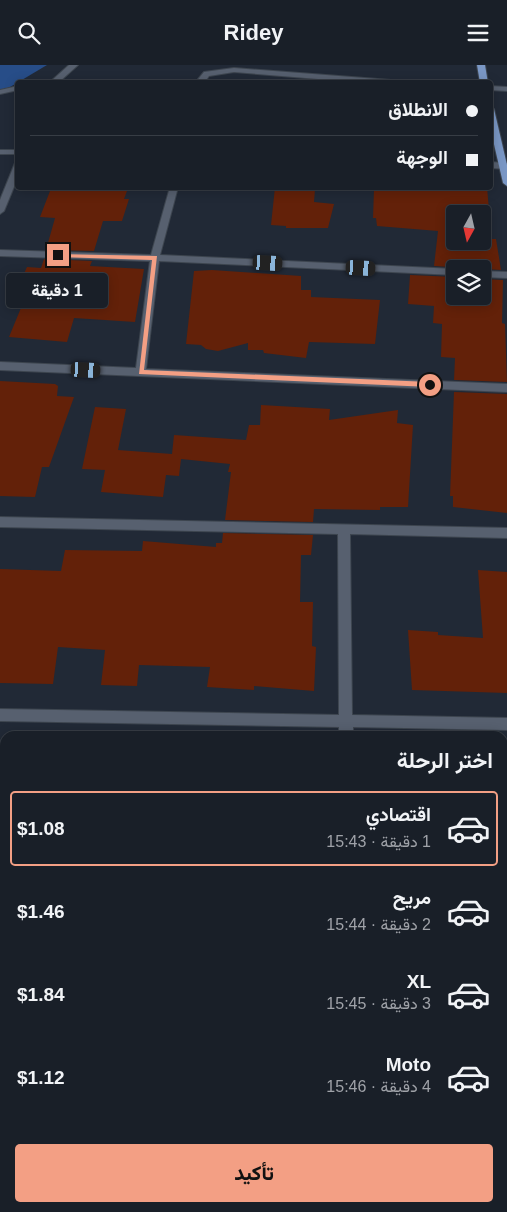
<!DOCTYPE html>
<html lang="ar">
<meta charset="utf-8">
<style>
:root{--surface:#191f28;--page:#222730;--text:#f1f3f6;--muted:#9fa2a8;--line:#373d45;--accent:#f39f84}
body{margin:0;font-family:Arial,Vazirmatn,sans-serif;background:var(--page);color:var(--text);direction:rtl;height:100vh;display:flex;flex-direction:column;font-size:19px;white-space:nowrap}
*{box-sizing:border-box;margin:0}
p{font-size:16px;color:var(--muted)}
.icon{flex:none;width:28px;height:28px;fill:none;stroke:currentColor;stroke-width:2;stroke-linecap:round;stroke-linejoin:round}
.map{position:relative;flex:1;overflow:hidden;direction:ltr}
.side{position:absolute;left:0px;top:666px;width:508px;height:481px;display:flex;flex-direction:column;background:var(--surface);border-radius:15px 15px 0 0;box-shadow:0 2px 12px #0003,0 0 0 1px var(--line);direction:rtl}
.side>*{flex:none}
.top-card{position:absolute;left:15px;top:15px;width:478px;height:110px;border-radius:5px;box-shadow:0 2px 12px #0003,0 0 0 1px var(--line);direction:rtl;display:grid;align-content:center;height:110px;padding:0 15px;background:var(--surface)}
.needle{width:32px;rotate:188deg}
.buttons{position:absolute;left:446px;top:140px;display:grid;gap:10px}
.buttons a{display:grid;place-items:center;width:45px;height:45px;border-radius:5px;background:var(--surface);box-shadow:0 2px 12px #0003,0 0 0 1px var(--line);font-size:25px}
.end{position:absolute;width:22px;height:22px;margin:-11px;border:6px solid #f39f84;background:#111;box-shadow:0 0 0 2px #111}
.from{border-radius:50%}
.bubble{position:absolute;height:35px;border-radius:5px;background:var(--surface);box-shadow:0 2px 12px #0003,0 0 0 1px var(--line);font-size:16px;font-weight:800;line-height:35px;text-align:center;direction:rtl}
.car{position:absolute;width:15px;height:30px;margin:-15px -8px;border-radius:6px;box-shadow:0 0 4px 1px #0007;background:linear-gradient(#222 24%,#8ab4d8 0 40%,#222 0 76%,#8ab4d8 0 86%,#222 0)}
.top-card b{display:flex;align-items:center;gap:18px;height:48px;font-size:19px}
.top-card b+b{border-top:1px solid var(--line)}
.top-card i{width:12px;height:12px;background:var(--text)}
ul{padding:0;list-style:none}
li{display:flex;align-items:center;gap:15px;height:75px;margin:0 10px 8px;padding:0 5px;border:2px solid transparent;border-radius:5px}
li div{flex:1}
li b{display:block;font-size:19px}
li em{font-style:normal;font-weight:800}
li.selected{border-color:var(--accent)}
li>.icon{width:45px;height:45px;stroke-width:1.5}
h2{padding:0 15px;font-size:22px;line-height:60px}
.button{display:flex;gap:10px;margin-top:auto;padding:10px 15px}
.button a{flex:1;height:58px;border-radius:5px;background:var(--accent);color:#111;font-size:20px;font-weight:800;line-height:58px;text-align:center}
header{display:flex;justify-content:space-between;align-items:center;height:65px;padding:0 15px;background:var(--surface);font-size:22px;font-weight:800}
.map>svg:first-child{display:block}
</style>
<header><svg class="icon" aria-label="menu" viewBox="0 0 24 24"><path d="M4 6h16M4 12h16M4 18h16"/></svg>Ridey<svg class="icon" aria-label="search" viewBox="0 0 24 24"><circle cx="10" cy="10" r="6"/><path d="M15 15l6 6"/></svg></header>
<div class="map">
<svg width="507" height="1147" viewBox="0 0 507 1147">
<rect width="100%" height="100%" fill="#212936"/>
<path fill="#274d88" d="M 0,0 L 47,0 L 0,28 Z"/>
<g fill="#632109" fill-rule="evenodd">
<path d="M 63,122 L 127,126 L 124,134 L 129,134 L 122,156 L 103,156 L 94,186 L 46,185 L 55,153 L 40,152 L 50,126 L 62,126 Z"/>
<path d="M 275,122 L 315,124 L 314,137 L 334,139 L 328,163 L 286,163 L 286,161 L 271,160 Z"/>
<path d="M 459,122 L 487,122 L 489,145 L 491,145 L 492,174 L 496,174 L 501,205 L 434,201 L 438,166 L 377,161 L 376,153 L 373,153 L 374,124 L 459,126 ZM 455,149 L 482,149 L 482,176 L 455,176 Z"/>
<path d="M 44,194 L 92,196 L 90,201 L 144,204 L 135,257 L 74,253 L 67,277 L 9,272 L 23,238 L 11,238 L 27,202 L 41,203 Z"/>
<path d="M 212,205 L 301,211 L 301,225 L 311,225 L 311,232 L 380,235 L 375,279 L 309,277 L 306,293 L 264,288 L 263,285 L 248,285 L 248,278 L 218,286 L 206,284 L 201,280 L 186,279 L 194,206 Z"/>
<path d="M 410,210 L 455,212 L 455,231 L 482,231 L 482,214 L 503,215 L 502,258 L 505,259 L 507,317 L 454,315 L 455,293 L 441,292 L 442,259 L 433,258 L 434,241 L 408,239 Z"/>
<path d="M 0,316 L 55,319 L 58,321 L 57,331 L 74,332 L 49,402 L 42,402 L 35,432 L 0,431 Z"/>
<path d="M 454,327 L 507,329 L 507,448 L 453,442 L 453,431 L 450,431 Z"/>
<path d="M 261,340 L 330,344 L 329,355 L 398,345 L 397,358 L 413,360 L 408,442 L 380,442 L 380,445 L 314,444 L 313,457 L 225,455 L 231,407 L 228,407 L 230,399 L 181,394 L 179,411 L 166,410 L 163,432 L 101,427 L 105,405 L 82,404 L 95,342 L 126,344 L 118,385 L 172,389 L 174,370 L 246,375 L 249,360 L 260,360 Z"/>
<path d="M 223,468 L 313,470 L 311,490 L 301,490 L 300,537 L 313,537 L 312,581 L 316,582 L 314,626 L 254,621 L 254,625 L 207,622 L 210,602 L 139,600 L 137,621 L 101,620 L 105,585 L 58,582 L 53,619 L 0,618 L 0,504 L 61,506 L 65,485 L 142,486 L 143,476 L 216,482 L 216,478 L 222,478 Z"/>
<path d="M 478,505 L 507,507 L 507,628 L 412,625 L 408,565 L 438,567 L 438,570 L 483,573 Z"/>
</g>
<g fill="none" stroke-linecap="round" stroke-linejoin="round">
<defs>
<g id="minor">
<path d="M 69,0 L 78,0 L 58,18 L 49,18 Z"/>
<path d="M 234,3 L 404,16 L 408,18 L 367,18 L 234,7 L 209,11 L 204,18 L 195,18 L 204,7 Z"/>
<path d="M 18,21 L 18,25 L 0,29 L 0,25 Z"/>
<path d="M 490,21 L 507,22 L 507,26 L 490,25 Z"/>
<rect x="0" y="85" width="18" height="4"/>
<path d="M 490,97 L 507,98 L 507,104 L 490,103 Z"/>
<path d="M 15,98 L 18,98 L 18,112 L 4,146 L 0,149 L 0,135 Z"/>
<path d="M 170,122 L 178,122 L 160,190 L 455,204 L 455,210 L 159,196 L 146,304 L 507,319 L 507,327 L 0,305 L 0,297 L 136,303 L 150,196 L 0,191 L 0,185 L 151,190 Z"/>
<path d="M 482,206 L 507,207 L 507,213 L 482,212 Z"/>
<path d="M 0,452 L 507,463 L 507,473 L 350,469 L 352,650 L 507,653 L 507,665 L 353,662 L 353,671 L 339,671 L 339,662 L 0,656 L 0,644 L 339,650 L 338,469 L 0,462 Z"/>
<rect x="0" y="899" width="5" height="16"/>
<rect x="325" y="1142" width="18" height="5"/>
</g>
<g id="major">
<path d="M 477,0 L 485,0 L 488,18 L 480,18 Z"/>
<path d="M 490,42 L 494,44 L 507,100 L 507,121 L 503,118 L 490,62 Z"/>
</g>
</defs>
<use href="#minor" stroke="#3d454f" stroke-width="2"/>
<use href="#major" stroke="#3d454f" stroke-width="2"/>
<use href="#minor" fill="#57606f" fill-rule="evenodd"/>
<use href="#major" fill="#7a97c5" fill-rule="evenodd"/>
</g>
<path fill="#f39f84" d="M 56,189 L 157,191 L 144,305 L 430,317 L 433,320 L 430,322 L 139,309 L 152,195 L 58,192 Z"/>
</svg>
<div class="buttons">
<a><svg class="needle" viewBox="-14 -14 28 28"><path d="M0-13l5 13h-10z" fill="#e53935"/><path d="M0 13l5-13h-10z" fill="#9fa2a8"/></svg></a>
<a><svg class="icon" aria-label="layers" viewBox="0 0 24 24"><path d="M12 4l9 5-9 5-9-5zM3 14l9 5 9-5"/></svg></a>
</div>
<i class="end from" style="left:430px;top:320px"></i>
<i class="end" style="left:58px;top:190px"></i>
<div class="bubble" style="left:6px;top:208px;width:102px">1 دقيقة</div>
<i class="car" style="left:268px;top:198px;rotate:93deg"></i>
<i class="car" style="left:361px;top:203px;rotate:93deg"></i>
<i class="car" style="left:86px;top:305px;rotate:93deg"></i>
<div class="top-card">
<b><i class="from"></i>الانطلاق</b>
<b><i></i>الوجهة</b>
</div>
<section class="side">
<h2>اختر الرحلة</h2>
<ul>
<li class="selected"><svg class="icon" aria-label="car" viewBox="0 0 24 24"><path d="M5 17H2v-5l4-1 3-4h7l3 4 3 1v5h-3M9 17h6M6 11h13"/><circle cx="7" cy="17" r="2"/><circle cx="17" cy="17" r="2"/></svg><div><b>اقتصادي</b><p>1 دقيقة · 15:43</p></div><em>$1.08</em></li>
<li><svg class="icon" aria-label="car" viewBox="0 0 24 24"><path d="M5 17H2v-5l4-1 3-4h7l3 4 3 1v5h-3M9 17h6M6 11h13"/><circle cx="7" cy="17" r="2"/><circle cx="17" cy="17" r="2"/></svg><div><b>مريح</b><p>2 دقيقة · 15:44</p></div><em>$1.46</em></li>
<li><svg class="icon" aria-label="car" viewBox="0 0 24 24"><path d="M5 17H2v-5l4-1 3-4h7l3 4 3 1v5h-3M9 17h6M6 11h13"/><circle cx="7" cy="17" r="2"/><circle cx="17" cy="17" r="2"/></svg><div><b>XL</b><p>3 دقيقة · 15:45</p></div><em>$1.84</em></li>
<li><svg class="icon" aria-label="car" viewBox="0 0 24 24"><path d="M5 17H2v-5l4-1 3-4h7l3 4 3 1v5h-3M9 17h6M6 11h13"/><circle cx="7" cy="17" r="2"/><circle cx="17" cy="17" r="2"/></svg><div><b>Moto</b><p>4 دقيقة · 15:46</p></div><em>$1.12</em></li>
</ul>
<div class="button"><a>تأكيد</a></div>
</section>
</div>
